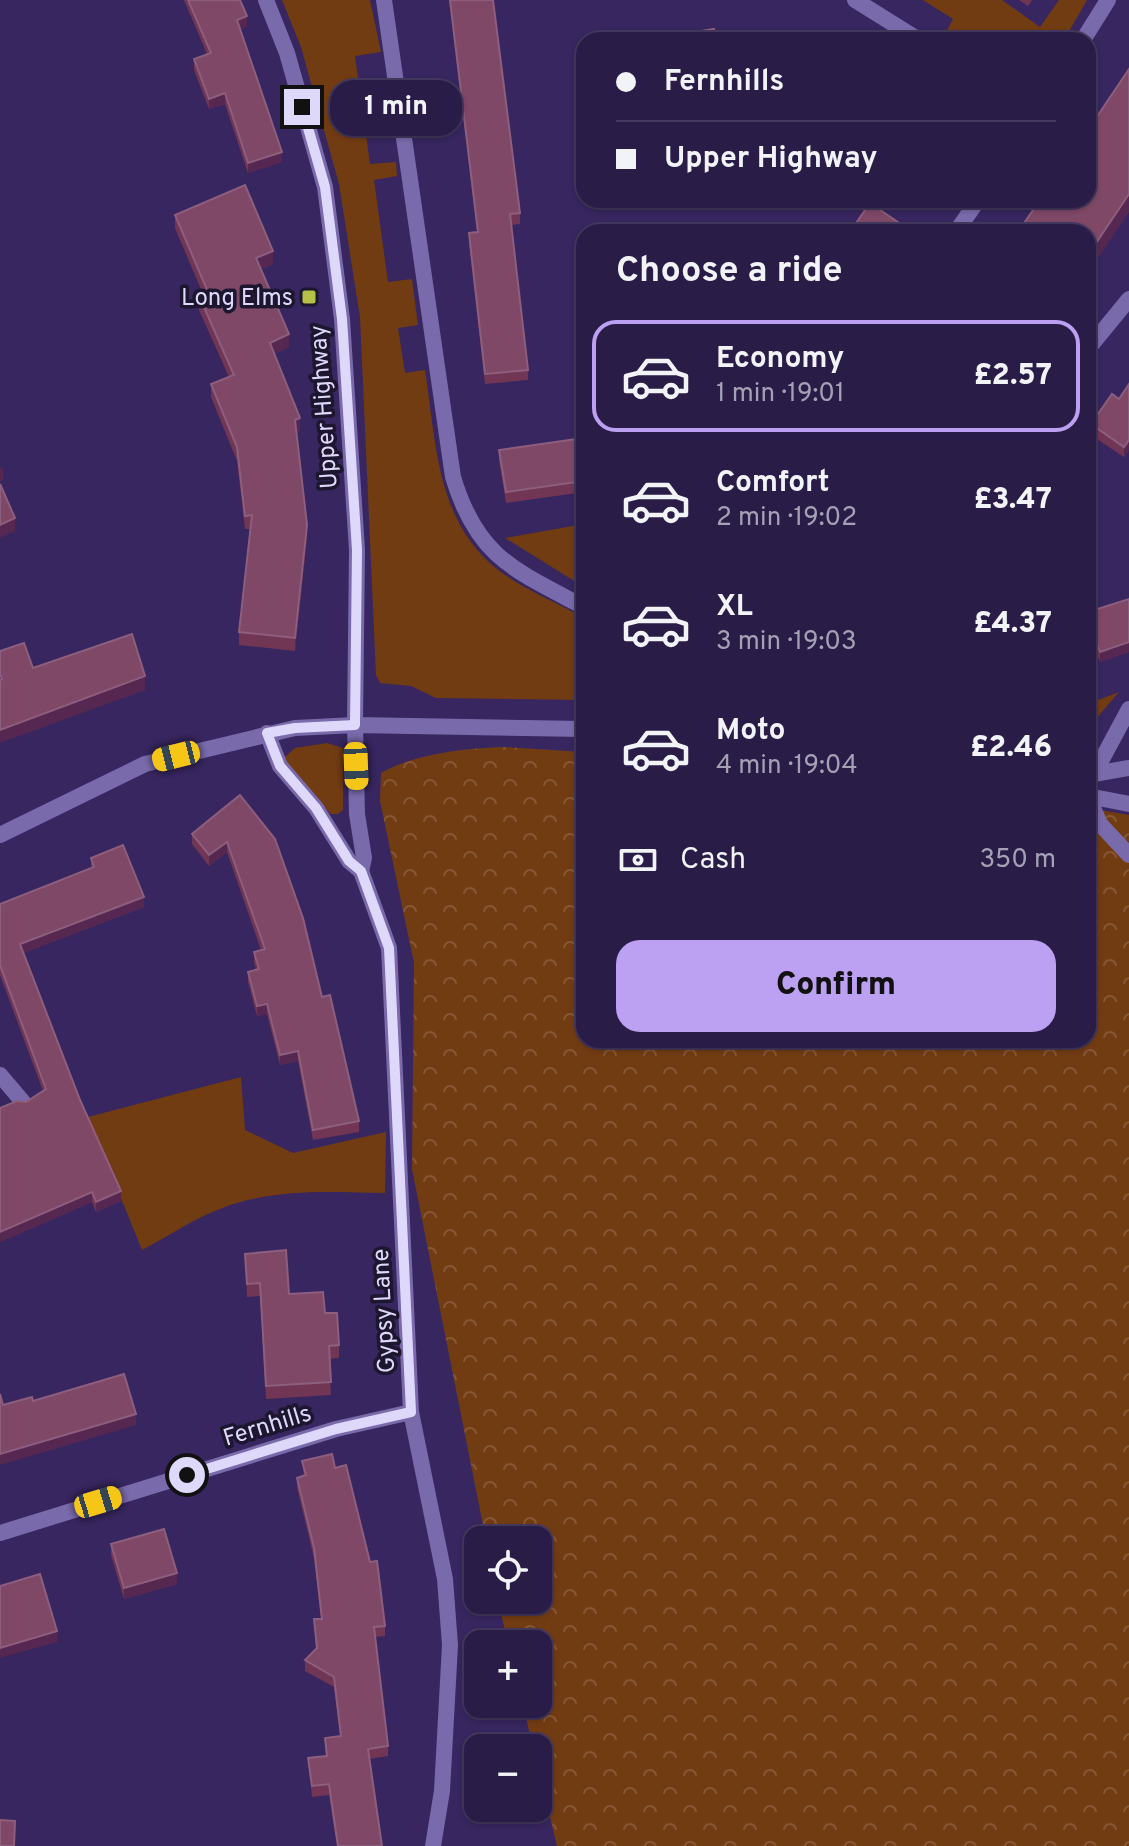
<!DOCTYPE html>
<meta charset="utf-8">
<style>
:root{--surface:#291c47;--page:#352952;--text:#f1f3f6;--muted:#a5a1b4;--line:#453a60;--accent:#bca0f2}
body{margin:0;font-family:Overpass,sans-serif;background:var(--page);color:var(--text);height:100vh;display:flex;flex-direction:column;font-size:30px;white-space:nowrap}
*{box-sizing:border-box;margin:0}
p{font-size:26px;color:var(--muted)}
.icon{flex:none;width:44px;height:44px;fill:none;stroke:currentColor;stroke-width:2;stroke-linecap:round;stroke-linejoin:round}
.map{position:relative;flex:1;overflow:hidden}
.panel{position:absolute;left:576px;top:224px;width:520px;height:824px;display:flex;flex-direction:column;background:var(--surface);border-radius:24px;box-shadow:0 2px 6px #0004,0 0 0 2px var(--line)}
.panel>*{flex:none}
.top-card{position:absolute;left:576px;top:32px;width:520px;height:176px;border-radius:24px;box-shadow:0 2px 6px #0004,0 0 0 2px var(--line);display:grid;align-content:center;height:176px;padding:0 40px;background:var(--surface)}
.tools{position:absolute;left:464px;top:1526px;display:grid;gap:16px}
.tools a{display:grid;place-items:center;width:88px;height:88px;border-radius:16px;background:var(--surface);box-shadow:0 2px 6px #0004,0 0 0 2px var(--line);font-size:40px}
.end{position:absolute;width:36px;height:36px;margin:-18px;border:10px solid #ded8fb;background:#111;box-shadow:0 0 0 4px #111}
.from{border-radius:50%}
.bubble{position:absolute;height:56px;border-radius:24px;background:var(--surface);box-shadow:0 2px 6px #0004,0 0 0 2px var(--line);font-size:26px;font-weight:800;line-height:56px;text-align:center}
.car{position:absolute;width:24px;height:48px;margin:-24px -12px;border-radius:10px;box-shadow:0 0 6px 2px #0007;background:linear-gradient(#f5c518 24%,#345 0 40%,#f5c518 0 76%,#345 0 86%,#f5c518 0)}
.top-card b{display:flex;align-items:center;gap:28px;height:76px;font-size:30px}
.top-card b+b{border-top:2px solid var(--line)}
.top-card i{width:20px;height:20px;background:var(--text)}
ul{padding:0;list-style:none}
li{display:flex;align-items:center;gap:24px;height:112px;margin:0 16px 12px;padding:0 24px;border:4px solid transparent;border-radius:24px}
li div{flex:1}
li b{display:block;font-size:30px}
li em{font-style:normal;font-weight:800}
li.active{border-color:var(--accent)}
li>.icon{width:72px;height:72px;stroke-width:1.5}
h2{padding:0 40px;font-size:36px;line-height:96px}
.pay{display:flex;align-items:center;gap:20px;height:88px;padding:0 40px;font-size:30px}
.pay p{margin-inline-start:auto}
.action{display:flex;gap:16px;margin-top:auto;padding:16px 40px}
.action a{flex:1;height:92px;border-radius:24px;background:var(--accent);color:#111;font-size:32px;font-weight:800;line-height:92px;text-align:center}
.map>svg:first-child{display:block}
</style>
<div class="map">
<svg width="1129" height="1846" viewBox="0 0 1129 1846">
<defs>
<pattern id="forest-crowns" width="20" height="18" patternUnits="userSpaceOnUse" patternTransform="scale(2)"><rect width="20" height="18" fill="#723c13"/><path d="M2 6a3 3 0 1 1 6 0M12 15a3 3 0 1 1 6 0" fill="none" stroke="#865736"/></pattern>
</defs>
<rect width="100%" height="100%" fill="#37265f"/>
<g fill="#723c13">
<path d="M 282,0 L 370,0 L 381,52 L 355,56 L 370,164 L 396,162 L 397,176 L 374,180 L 388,282 L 412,279 L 418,325 L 398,328 L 405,373 L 425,370 C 436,441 436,521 497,569 C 522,589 556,602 584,618 L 584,700 L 436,698 L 411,686 L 380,683 L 376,675 L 360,317 L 339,184 L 301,47 Z"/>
<path d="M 923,0 L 1002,0 L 1040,27 L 1059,0 L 1087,0 L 1064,40 L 942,40 L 953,19 Z"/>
<path d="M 584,524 L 584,587 L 505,538 Z"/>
<path d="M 1119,692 L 1088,728 L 1088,704 Z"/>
<path d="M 327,743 L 343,748 L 343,810 L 338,814 L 331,814 L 285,765 L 285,757 L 295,748 Z"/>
<path d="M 241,1077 L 245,1130 L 293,1153 L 386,1132 L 385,1193 C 331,1192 277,1188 225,1207 C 196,1217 169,1236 142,1250 L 88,1117 Z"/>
</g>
<path fill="url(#forest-crowns)" d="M 502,747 L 584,752 L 584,1040 L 1088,1040 L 1088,808 L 1129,815 L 1129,1846 L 557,1846 L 538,1767 L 538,1748 L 533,1748 L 523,1704 L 538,1704 L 538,1644 L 508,1644 L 498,1600 L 538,1600 L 538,1540 L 486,1540 L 412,1169 L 414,963 L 380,801 L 381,773 C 417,753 462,749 502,747 Z"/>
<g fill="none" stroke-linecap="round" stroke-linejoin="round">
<g stroke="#796aab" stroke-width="16">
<path d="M 1088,796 L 1129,804"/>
<path d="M 1089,798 L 1100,824 L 1129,855"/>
<path d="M 0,1075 L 23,1102"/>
</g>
<g stroke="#796aab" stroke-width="16">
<path d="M 384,0 L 453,477 C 477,557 514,570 584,607"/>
<path d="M 855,0 L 919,40"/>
<path d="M 1083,40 L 1108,0"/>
<path d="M 956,232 L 978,200"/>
<path d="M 1088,349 L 1129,299"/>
<path d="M 355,725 L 357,814 L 364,858 L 361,871"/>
<path d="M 267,733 L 280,766 L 316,808 L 349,861 L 361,871 L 389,948 L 411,1412 L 445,1579 L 450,1645 L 442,1791 L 433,1846"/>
<path d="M 1094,774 L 1129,709"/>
<path d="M 0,1533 L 336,1429 L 411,1412"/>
</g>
<g stroke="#796aab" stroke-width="16">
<path d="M 266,0 L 287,53 L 325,187 L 342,319 L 357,550 L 355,725"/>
<path d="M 1088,775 L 1129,768"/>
<path d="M 0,835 L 145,764 L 295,728 L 355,725 L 584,729"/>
</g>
</g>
<g fill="#723655">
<path d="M 184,0 L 240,0 L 247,26 L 240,29 L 282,162 L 248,173 L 225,104 L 209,109 L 194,70 L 194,59 L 207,54 Z"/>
<path d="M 449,0 L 493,0 L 520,213 L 520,224 L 511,225 L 528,370 L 528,380 L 485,384 L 469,243 L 469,233 L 477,232 Z"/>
<path d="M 1019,0 L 1032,0 L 1028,6 Z"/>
<path d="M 175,215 L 273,264 L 261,269 L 289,347 L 274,354 L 300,431 L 296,433 L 307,538 L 295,651 L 239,645 L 239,632 L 250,529 L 245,529 L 237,461 L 211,397 L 211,384 L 229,377 L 199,310 L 199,296 L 203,294 L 175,228 Z"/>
<path d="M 1129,384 L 1129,450 L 1124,457 L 1091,435 L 1091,424 L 1119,399 Z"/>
<path d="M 584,438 L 584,492 L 506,503 L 499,460 L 499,450 Z"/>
<path d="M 1129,599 L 1129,652 L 1100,662 L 1088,630 L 1088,612 Z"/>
<path d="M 240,795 L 322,997 L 359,1121 L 359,1132 L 313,1140 L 298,1061 L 280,1065 L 267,1014 L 257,1016 L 248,982 L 248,972 L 256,970 L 254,962 L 254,952 L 261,950 L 227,852 L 209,866 L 192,844 L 192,834 Z"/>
<path d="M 91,858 L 144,907 L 23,953 L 121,1201 L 96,1212 L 92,1202 L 0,1242 L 0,1108 L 26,1102 L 43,1091 L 0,975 L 0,904 L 91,868 Z"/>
<path d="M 245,1254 L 289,1294 L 325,1313 L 339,1345 L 339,1358 L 329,1359 L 331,1395 L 266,1399 L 260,1296 L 247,1297 Z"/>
<path d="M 302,1461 L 335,1468 L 385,1626 L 385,1636 L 375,1637 L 388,1746 L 388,1756 L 369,1759 L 382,1846 L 337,1846 L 329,1795 L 312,1797 L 308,1758 L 326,1756 L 325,1738 L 340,1736 L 334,1687 L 305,1671 L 305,1660 L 316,1649 L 314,1619 L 321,1619 L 314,1558 L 297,1488 L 297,1478 L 304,1476 Z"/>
<path d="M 111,1544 L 177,1584 L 124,1599 L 111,1555 Z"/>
</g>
<g fill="#562851">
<path d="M 247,16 L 247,26 L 237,31 L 237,20 Z"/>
<path d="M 225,93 L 225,104 L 209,109 L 209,99 Z"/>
<path d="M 282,152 L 282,162 L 248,173 L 248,163 Z"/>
<path d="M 1129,194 L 1129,212 L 1088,273 L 1088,255 Z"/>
<path d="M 273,251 L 273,264 L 256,271 L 256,258 Z"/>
<path d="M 289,334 L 289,347 L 270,356 L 270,343 Z"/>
<path d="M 300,418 L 300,431 L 295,433 L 295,420 Z"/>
<path d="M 1129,440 L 1129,450 L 1124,457 L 1124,447 Z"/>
<path d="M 3,467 L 3,480 L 0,482 L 0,469 Z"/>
<path d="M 15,518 L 15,531 L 0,538 L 0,525 Z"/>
<path d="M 307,525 L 307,538 L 295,651 L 295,638 Z"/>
<path d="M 1129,642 L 1129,652 L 1100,662 L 1100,652 Z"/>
<path d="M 145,676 L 145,690 L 0,743 L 0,730 Z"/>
<path d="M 227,842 L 227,852 L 209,866 L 209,855 Z"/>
<path d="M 144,897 L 144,907 L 20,954 L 20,944 Z"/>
<path d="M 267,1004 L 267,1014 L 257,1016 L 257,1006 Z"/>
<path d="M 298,1051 L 298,1061 L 280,1065 L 280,1055 Z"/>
<path d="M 121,1191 L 121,1201 L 96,1212 L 96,1202 Z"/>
<path d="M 92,1192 L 92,1202 L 0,1242 L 0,1232 Z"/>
<path d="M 136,1414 L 136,1425 L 0,1465 L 0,1454 Z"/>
<path d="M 177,1573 L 177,1584 L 124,1599 L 124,1588 Z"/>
<path d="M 57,1631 L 57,1642 L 0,1658 L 0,1648 Z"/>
</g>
<g fill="#7e4866" stroke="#8d5e7e" stroke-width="2">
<path d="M 188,0 L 240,0 L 247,16 L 237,20 L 282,152 L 248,163 L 225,93 L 209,99 L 194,59 L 211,53 Z"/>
<path d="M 450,0 L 493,0 L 520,213 L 510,214 L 528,370 L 485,374 L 469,233 L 478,232 Z"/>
<path d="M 714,29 L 715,33 L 813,36 L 813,40 L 648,40 Z"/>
<path d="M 1129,69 L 1129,194 L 1088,255 L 1088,232 L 1018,232 L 1040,200 L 1088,200 L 1088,130 Z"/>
<path d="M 245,185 L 273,251 L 256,258 L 289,334 L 270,343 L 300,418 L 295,420 L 307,525 L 295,638 L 239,632 L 252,515 L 245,516 L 237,447 L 211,384 L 234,375 L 199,296 L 208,292 L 175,215 Z"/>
<path d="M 870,203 L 905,227 L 902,232 L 850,232 Z"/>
<path d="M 1129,384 L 1129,440 L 1124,447 L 1091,424 L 1112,394 L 1119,399 Z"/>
<path d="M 584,438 L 584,481 L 506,492 L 499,450 Z"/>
<path d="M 0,484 L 15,518 L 0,525 Z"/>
<path d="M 1129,599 L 1129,642 L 1100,652 L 1088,619 L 1088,612 Z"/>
<path d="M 132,634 L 145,676 L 0,730 L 0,680 L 2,679 L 0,674 L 0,651 L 24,643 L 33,668 Z"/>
<path d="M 240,795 L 275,839 L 303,918 L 322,997 L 330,995 L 359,1121 L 313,1130 L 298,1051 L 280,1055 L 267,1004 L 257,1006 L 248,972 L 259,969 L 254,952 L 265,949 L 227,842 L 209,855 L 192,834 Z"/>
<path d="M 123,845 L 144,897 L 20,944 L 80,1100 L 121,1191 L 96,1202 L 92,1192 L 0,1232 L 0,1108 L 17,1101 L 26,1102 L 46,1089 L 0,965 L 0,904 L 94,867 L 91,858 Z"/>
<path d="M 286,1250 L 289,1294 L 323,1292 L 325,1313 L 337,1313 L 339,1345 L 329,1346 L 331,1382 L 266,1386 L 260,1283 L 247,1284 L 245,1254 Z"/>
<path d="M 124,1374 L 136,1414 L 0,1454 L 0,1394 L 3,1405 L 32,1397 L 33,1401 Z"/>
<path d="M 332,1454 L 335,1468 L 346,1465 L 370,1562 L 377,1561 L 385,1626 L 374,1627 L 388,1746 L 368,1749 L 382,1846 L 338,1846 L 329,1784 L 312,1786 L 308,1758 L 327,1756 L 325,1738 L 341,1736 L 334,1677 L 305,1660 L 317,1648 L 314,1619 L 322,1619 L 314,1548 L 297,1478 L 306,1475 L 302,1461 Z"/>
<path d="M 164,1529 L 177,1573 L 124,1588 L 111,1544 Z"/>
<path d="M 40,1574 L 57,1631 L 0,1648 L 0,1586 Z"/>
<path d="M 0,1820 L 15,1821 L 14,1846 L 0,1846 Z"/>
</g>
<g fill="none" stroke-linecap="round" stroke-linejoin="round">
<path stroke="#ded8fb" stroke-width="10" d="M 187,1475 L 336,1429 L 411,1412 L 389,948 L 361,871 L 349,861 L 316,808 L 280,766 L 267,733 L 295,728 L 355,725 L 357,550 L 342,319 L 325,187 L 302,107"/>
</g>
<rect fill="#b7c148" stroke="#1c162f" stroke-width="3" x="301" y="289" width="16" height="16" rx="4"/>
<g text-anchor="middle" stroke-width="7" stroke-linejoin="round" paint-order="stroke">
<g font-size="24" fill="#ded8fb" stroke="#1c162f" text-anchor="end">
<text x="293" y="305">Long Elms</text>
</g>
<g font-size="24" fill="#ded8fb" stroke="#1c162f">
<text transform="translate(323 407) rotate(-94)" y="8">Upper Highway</text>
<text transform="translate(383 1311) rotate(-93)" y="8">Gypsy Lane</text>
<text transform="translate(267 1425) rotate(-17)" y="8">Fernhills</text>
</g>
</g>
</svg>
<div class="tools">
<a><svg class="icon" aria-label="locate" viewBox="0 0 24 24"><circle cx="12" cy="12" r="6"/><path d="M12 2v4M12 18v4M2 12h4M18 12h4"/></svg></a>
<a>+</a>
<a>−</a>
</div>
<i class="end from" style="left:187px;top:1475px"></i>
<i class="end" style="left:302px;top:107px"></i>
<div class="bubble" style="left:330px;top:80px;width:132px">1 min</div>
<i class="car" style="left:176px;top:756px;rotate:256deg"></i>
<i class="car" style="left:356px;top:766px;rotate:178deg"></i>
<i class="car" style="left:98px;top:1502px;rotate:73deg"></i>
<div class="top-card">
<b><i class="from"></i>Fernhills</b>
<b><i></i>Upper Highway</b>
</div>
<section class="panel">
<h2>Choose a ride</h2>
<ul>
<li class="active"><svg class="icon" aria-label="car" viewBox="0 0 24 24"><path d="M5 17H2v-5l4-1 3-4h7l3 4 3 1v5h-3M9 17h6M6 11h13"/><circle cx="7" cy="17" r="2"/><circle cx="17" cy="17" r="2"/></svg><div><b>Economy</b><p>1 min · 19:01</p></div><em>£2.57</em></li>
<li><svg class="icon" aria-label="car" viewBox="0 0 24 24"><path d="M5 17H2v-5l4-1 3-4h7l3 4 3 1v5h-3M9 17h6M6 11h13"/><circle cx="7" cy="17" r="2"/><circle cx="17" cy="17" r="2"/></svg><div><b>Comfort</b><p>2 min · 19:02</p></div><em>£3.47</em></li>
<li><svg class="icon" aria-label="car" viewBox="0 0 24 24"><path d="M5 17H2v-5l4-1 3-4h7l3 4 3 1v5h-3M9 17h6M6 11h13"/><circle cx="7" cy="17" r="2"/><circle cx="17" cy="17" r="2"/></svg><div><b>XL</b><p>3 min · 19:03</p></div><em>£4.37</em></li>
<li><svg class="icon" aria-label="car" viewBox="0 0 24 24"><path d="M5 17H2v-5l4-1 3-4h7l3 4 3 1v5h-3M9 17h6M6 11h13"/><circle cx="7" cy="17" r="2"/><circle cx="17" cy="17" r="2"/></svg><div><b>Moto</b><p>4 min · 19:04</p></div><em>£2.46</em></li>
</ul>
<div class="pay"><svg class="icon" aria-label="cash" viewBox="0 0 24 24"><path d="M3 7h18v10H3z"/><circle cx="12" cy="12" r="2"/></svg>Cash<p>350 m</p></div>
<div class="action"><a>Confirm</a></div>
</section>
</div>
